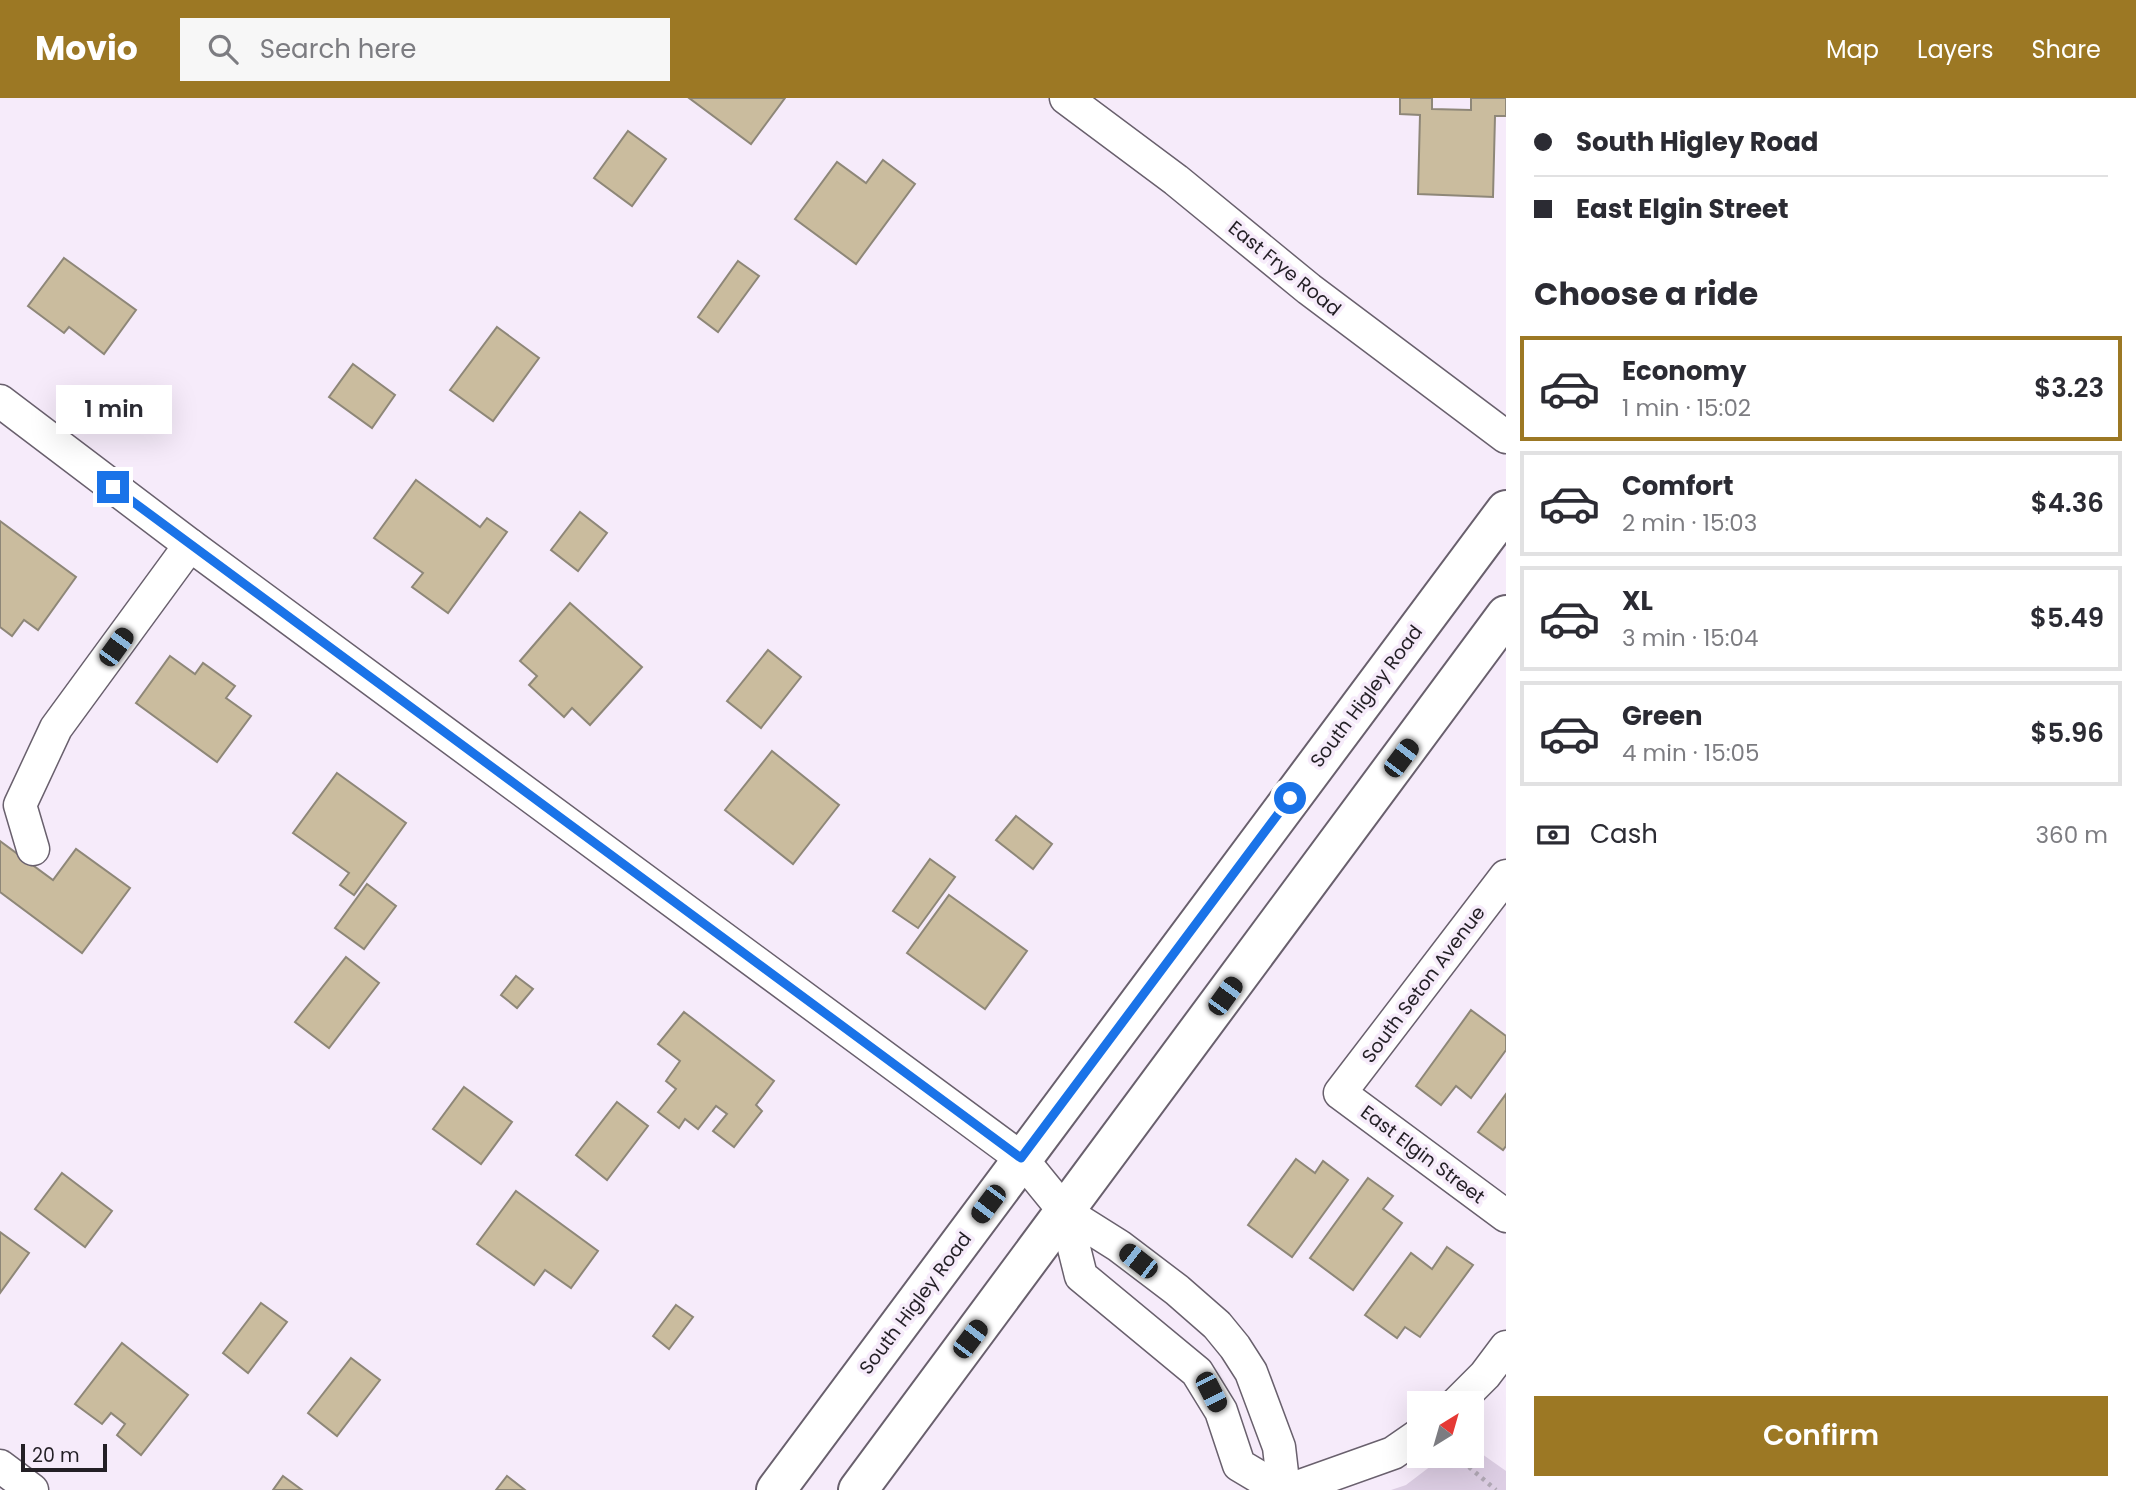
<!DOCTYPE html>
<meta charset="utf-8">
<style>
:root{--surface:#fff;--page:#f7f7f7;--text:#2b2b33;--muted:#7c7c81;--line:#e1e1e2;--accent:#9c7824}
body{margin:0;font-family:Poppins,sans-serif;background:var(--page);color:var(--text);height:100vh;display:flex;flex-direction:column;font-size:26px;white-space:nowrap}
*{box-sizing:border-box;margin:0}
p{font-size:23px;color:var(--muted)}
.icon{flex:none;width:38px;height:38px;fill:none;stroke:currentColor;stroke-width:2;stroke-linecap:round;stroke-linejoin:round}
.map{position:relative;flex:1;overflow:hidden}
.panel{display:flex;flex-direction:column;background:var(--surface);width:630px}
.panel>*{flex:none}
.hud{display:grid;align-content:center;height:154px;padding:0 28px;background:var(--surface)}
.needle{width:46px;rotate:37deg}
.fabs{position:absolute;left:1407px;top:1293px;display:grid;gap:14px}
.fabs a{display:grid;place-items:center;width:77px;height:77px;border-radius:0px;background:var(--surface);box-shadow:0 7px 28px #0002;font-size:35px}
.scale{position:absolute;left:21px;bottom:18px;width:86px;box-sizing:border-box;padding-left:7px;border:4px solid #231f25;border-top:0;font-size:19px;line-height:24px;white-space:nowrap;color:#231f25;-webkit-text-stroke:5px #f6ebfa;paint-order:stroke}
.end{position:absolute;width:32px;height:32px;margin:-16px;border:9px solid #1a73e8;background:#fff;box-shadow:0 0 0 4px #fff}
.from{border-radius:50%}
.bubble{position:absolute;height:49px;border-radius:0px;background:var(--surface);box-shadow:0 7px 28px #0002;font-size:23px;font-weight:600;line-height:49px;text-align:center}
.car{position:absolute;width:21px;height:42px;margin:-21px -10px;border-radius:9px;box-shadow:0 0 5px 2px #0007;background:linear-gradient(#222 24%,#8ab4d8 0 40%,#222 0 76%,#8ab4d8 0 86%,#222 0)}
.hud b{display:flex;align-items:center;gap:24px;height:66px;font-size:26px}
.hud b+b{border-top:2px solid var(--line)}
.hud i{width:18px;height:18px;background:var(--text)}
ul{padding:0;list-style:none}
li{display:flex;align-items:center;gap:21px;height:105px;margin:0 14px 10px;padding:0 14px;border:4px solid var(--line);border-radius:0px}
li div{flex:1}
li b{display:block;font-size:26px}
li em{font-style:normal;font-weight:600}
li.active{border-color:var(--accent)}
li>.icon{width:63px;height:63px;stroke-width:1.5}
h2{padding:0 28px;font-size:32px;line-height:84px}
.pay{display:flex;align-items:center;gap:18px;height:77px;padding:0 28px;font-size:26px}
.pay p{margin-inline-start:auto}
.cta{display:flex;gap:14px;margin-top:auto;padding:14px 28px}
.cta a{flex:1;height:80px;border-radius:0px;background:var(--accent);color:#fff;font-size:28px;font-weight:600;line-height:80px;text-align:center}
header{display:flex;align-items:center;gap:42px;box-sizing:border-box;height:98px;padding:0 35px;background:var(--accent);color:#fff}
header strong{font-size:33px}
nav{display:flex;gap:38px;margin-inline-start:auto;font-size:24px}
.search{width:490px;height:63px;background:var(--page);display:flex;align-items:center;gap:18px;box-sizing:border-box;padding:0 24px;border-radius:0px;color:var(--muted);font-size:26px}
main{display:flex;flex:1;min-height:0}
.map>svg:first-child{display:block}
</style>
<header>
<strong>Movio</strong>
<div class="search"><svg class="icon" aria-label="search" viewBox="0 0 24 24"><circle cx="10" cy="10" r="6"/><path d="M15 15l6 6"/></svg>Search here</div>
<nav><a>Map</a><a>Layers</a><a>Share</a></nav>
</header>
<main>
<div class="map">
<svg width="1506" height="1392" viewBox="0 0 1506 1392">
<rect width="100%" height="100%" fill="#f6ebfa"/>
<path fill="#ddcee4" d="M 1472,1349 L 1506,1373 L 1506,1392 L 1391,1392 L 1406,1387 L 1444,1358 L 1472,1358 Z"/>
<g fill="#cabc9e" stroke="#8e8778" stroke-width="2">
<path d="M 689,0 L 785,0 L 751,46 Z"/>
<path d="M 1400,0 L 1432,0 L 1432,11 L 1471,12 L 1471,0 L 1506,0 L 1506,18 L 1495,18 L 1493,99 L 1418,96 L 1420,17 L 1400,16 Z"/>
<path d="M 628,33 L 666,61 L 632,108 L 594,80 Z"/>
<path d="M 883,62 L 915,86 L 856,166 L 795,121 L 837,64 L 866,85 Z"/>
<path d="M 64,160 L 136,212 L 104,256 L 69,229 L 64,235 L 28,208 Z"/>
<path d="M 738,163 L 759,178 L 718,234 L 698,219 Z"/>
<path d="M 497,229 L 539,260 L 493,323 L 450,292 Z"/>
<path d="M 353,266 L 395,297 L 372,330 L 329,299 Z"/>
<path d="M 416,382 L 480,429 L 487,420 L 507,434 L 448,515 L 412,489 L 423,475 L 374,440 Z"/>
<path d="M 580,414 L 607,435 L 578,473 L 551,452 Z"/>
<path d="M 0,423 L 76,479 L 38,532 L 24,522 L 12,538 L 0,529 Z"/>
<path d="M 570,505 L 642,569 L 590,627 L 572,610 L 564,619 L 529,587 L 537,578 L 520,563 Z"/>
<path d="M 768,552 L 801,579 L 761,630 L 727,603 Z"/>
<path d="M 170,558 L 195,576 L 203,565 L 235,588 L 226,600 L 251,618 L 217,664 L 136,605 Z"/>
<path d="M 772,653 L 839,707 L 793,766 L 725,712 Z"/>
<path d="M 337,675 L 406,725 L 354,797 L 340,787 L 349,775 L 293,735 Z"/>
<path d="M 1016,718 L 1052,746 L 1033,771 L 996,742 Z"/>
<path d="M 0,743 L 53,782 L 76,751 L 130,790 L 82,855 L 0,794 Z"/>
<path d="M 930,761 L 955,779 L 918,830 L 893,813 Z"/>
<path d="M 367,786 L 396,808 L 364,851 L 335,830 Z"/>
<path d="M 949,797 L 1027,853 L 985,911 L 907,855 Z"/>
<path d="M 346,859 L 379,885 L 329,950 L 295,924 Z"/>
<path d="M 516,878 L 533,891 L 517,910 L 501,897 Z"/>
<path d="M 1471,912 L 1506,938 L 1506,952 L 1471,1000 L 1456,988 L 1441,1007 L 1416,988 Z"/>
<path d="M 684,914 L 774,983 L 756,1007 L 762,1013 L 734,1049 L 713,1033 L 727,1016 L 716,1008 L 698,1031 L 685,1021 L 679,1030 L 658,1014 L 676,991 L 666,983 L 680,963 L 658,946 Z"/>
<path d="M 464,989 L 512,1024 L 481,1066 L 433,1031 Z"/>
<path d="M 1506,996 L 1506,1048 L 1503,1052 L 1478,1034 Z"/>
<path d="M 617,1004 L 648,1028 L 607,1082 L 576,1057 Z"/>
<path d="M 1296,1061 L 1315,1075 L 1323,1063 L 1348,1082 L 1292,1159 L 1248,1127 Z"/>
<path d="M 62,1075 L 112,1113 L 85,1149 L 35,1111 Z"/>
<path d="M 1368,1080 L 1393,1098 L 1383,1111 L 1402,1125 L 1353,1192 L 1310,1160 Z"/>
<path d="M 516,1093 L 598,1153 L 571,1190 L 545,1172 L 534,1187 L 477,1146 Z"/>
<path d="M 0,1134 L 29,1155 L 0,1195 Z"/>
<path d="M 1447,1149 L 1473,1167 L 1420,1239 L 1405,1229 L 1397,1240 L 1365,1217 L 1411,1155 L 1432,1171 Z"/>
<path d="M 261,1205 L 287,1224 L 248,1275 L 223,1255 Z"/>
<path d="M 676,1207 L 693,1219 L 669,1251 L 653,1238 Z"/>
<path d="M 122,1245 L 188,1297 L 141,1357 L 117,1337 L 125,1326 L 111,1315 L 102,1326 L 75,1306 Z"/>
<path d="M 351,1260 L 380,1282 L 337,1338 L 308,1315 Z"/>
<path d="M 283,1378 L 302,1392 L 273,1392 Z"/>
<path d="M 507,1378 L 525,1392 L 496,1392 Z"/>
</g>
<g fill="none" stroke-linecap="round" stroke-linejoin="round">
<defs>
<g id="minor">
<path d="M 1066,0 L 1176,82 L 1309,191 L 1506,339"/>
<path d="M 0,303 L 190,447 L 1021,1060 L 1065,1114 L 1119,1148 L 1177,1192 L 1217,1227 L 1235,1249 L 1251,1274 L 1279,1349 L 1284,1392"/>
<path d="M 33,751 L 20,707 L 56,630 L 190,447"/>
<path d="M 1506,778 L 1340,995 L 1506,1118"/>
<path d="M 1065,1114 L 1081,1178 L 1197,1274 L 1221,1313 L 1239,1367 L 1281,1392"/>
<path d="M 1456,1306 L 1485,1277 L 1506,1249"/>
<path d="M 0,1368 L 32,1392"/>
<path d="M 1289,1392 L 1393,1355 L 1419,1337"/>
</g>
<g id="major">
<path d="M 776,1392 L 1506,412"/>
<path d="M 858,1392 L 1506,517"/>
</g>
</defs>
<use href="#minor" stroke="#69606d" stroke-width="35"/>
<use href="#major" stroke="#69606d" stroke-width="42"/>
<path stroke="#b1a8b5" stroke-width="4.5" stroke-dasharray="3.5 5" stroke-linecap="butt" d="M 1456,1358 L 1496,1392"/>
<use href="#minor" stroke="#fff" stroke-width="32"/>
<use href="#major" stroke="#fff" stroke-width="38"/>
</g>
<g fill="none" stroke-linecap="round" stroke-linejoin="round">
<path stroke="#1a73e8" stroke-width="9" d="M 113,389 L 1021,1060 L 1290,700"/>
</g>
<g text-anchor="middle" stroke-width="7" stroke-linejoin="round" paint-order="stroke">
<g font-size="19" fill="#231f25" stroke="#f6ebfa">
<text transform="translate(1285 170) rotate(39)" y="7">East Frye Road</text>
<text transform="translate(1366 598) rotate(-53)" y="7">South Higley Road</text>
<text transform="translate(1423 886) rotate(-53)" y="7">South Seton Avenue</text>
<text transform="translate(1423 1056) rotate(37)" y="7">East Elgin Street</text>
<text transform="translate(915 1205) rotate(-53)" y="7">South Higley Road</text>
</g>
</g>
</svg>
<div class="fabs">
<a><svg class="needle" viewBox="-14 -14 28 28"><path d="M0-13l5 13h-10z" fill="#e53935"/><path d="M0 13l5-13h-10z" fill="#7c7c81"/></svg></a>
</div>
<div class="scale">20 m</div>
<i class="end from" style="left:1290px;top:700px"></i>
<i class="end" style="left:113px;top:389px"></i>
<div class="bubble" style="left:56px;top:287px;width:116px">1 min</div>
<i class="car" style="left:116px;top:549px;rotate:36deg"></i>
<i class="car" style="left:1401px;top:660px;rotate:37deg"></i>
<i class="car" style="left:1225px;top:898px;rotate:36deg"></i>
<i class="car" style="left:988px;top:1106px;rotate:217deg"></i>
<i class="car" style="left:1138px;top:1163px;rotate:308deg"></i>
<i class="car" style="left:970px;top:1241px;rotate:37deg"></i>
<i class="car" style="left:1211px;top:1294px;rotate:153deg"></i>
</div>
<section class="panel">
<div class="hud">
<b><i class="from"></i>South Higley Road</b>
<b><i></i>East Elgin Street</b>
</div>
<h2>Choose a ride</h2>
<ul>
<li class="active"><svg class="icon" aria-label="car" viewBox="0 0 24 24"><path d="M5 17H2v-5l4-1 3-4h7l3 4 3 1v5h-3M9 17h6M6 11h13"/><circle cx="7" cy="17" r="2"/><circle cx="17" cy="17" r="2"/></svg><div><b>Economy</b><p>1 min · 15:02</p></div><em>$3.23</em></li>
<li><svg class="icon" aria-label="car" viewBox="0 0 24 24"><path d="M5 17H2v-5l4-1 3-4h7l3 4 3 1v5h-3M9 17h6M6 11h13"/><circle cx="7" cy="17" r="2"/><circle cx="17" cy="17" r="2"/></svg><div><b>Comfort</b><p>2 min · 15:03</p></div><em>$4.36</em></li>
<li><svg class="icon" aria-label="car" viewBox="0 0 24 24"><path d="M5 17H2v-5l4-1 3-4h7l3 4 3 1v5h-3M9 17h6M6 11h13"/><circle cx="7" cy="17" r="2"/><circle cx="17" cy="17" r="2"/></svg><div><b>XL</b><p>3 min · 15:04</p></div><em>$5.49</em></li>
<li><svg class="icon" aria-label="car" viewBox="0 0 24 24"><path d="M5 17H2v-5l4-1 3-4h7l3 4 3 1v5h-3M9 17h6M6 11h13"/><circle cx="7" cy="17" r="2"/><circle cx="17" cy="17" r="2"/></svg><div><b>Green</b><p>4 min · 15:05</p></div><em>$5.96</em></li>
</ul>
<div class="pay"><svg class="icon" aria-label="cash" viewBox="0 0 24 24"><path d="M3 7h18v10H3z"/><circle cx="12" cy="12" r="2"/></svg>Cash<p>360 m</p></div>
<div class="cta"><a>Confirm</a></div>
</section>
</main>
